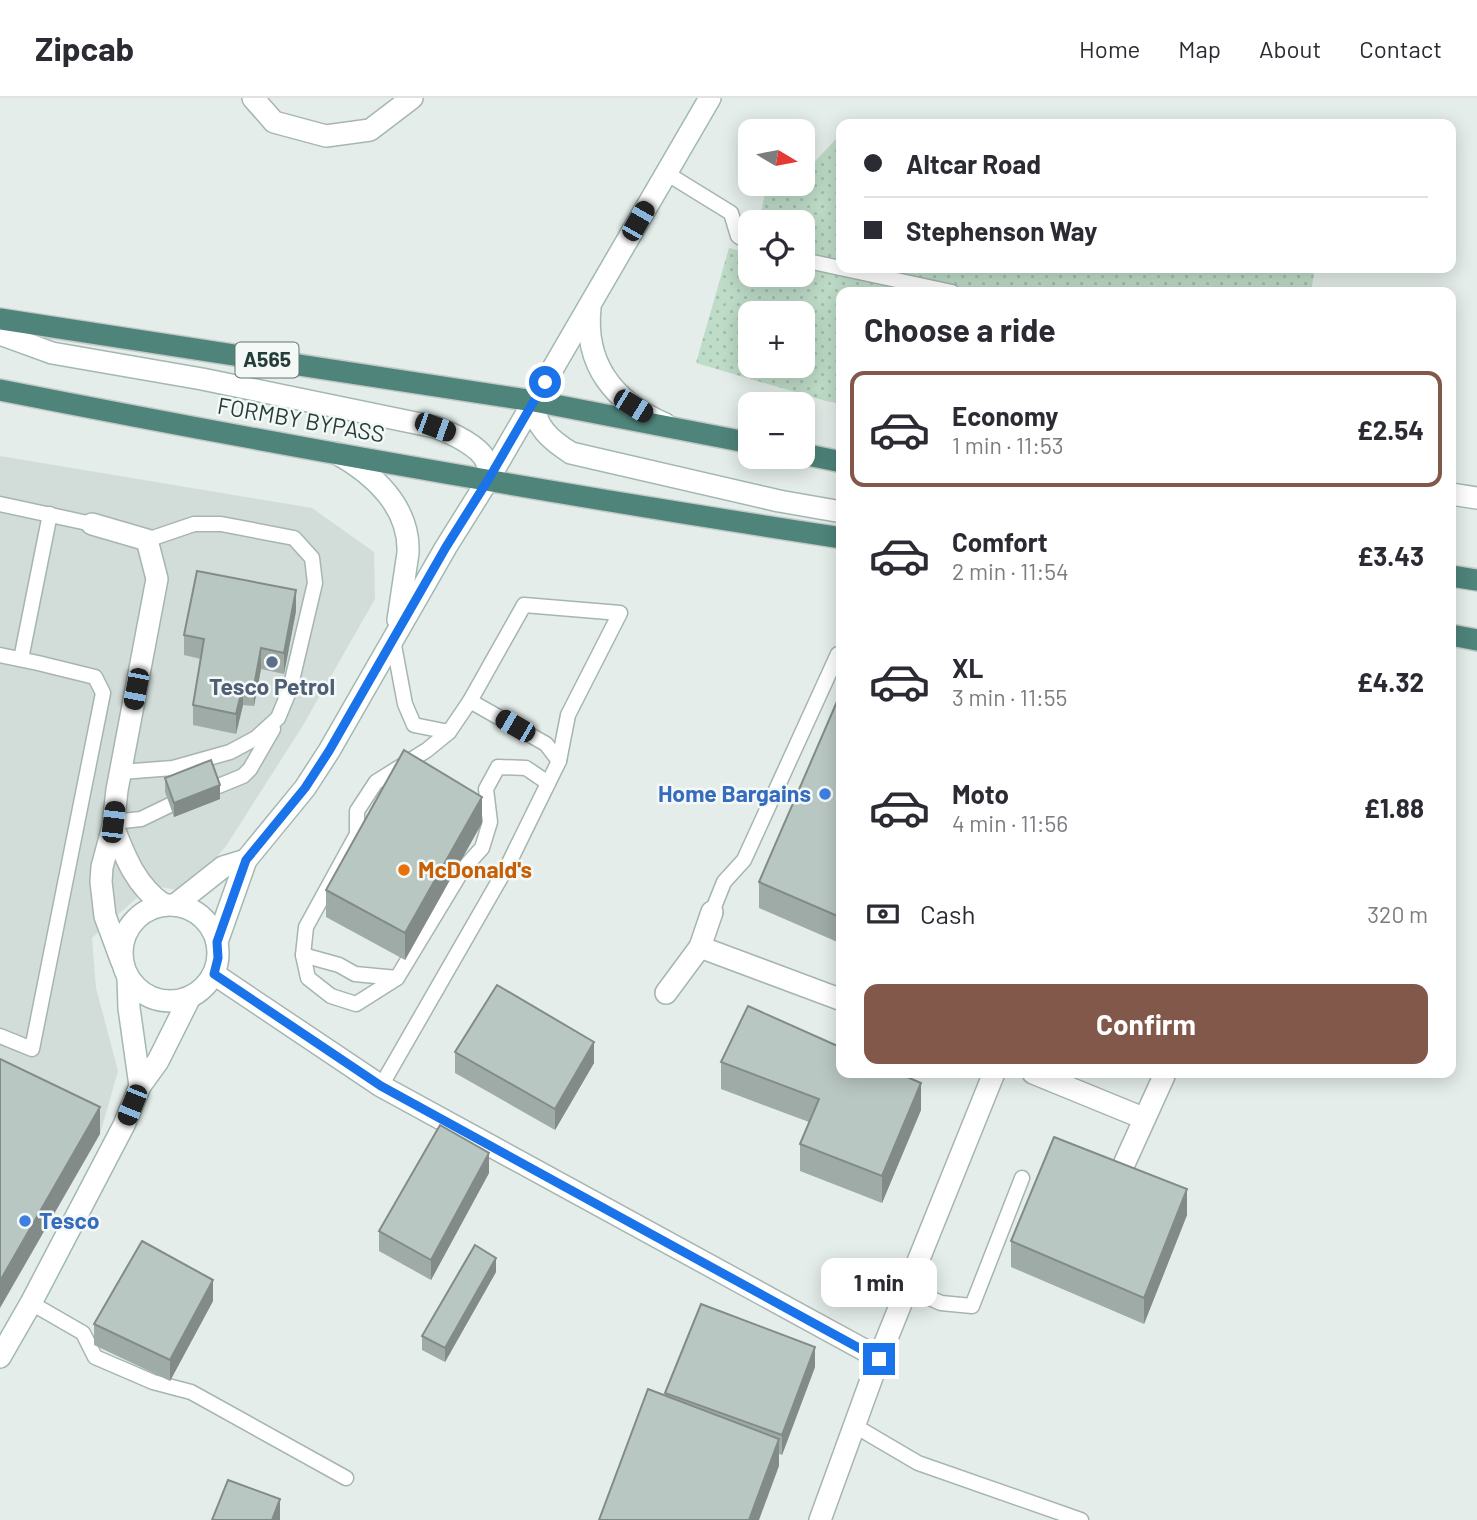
<!DOCTYPE html>
<meta charset="utf-8">
<style>
:root{--surface:#fff;--page:#f2f2f3;--text:#2b2b33;--muted:#7c7c81;--line:#e1e1e2;--accent:#815849}
body{margin:0;font-family:Barlow,sans-serif;background:var(--page);color:var(--text);height:100vh;display:flex;flex-direction:column;font-size:26px;white-space:nowrap}
*{box-sizing:border-box;margin:0}
p{font-size:23px;color:var(--muted)}
.icon{flex:none;width:38px;height:38px;fill:none;stroke:currentColor;stroke-width:2;stroke-linecap:round;stroke-linejoin:round}
.map{position:relative;flex:1;overflow:hidden}
.drawer{position:absolute;left:836px;top:189px;width:620px;height:791px;display:flex;flex-direction:column;background:var(--surface);border-radius:14px;box-shadow:0 4px 18px #0003}
.drawer>*{flex:none}
.hud{position:absolute;left:836px;top:21px;width:620px;height:154px;border-radius:14px;box-shadow:0 4px 18px #0003;display:grid;align-content:center;height:154px;padding:0 28px;background:var(--surface)}
.needle{width:46px;rotate:100deg}
.tools{position:absolute;left:738px;top:21px;display:grid;gap:14px}
.tools a{display:grid;place-items:center;width:77px;height:77px;border-radius:14px;background:var(--surface);box-shadow:0 4px 18px #0003;font-size:35px}
.end{position:absolute;width:32px;height:32px;margin:-16px;border:9px solid #1a73e8;background:#fff;box-shadow:0 0 0 4px #fff}
.from{border-radius:50%}
.bubble{position:absolute;height:49px;border-radius:14px;background:var(--surface);box-shadow:0 4px 18px #0003;font-size:23px;font-weight:700;line-height:49px;text-align:center}
.car{position:absolute;width:21px;height:42px;margin:-21px -10px;border-radius:9px;box-shadow:0 0 5px 2px #0007;background:linear-gradient(#222 24%,#8ab4d8 0 40%,#222 0 76%,#8ab4d8 0 86%,#222 0)}
.hud b{display:flex;align-items:center;gap:24px;height:66px;font-size:26px}
.hud b+b{border-top:2px solid var(--line)}
.hud i{width:18px;height:18px;background:var(--text)}
ul{padding:0;list-style:none}
li{display:flex;align-items:center;gap:21px;height:116px;margin:0 14px 10px;padding:0 14px;border:4px solid transparent;border-radius:14px}
li div{flex:1}
li b{display:block;font-size:26px}
li em{font-style:normal;font-weight:700}
li.selected{border-color:var(--accent)}
li>.icon{width:63px;height:63px;stroke-width:1.5}
h2{padding:0 28px;font-size:32px;line-height:84px}
.pay{display:flex;align-items:center;gap:18px;height:77px;padding:0 28px;font-size:26px}
.pay p{margin-inline-start:auto}
.cta{display:flex;gap:14px;margin-top:auto;padding:14px 28px}
.cta a{flex:1;height:80px;border-radius:14px;background:var(--accent);color:#fff;font-size:28px;font-weight:700;line-height:80px;text-align:center}
header{display:flex;align-items:center;gap:42px;box-sizing:border-box;height:98px;padding:0 35px;background:var(--surface);border-bottom:2px solid var(--line)}
header strong{font-size:33px}
nav{display:flex;gap:38px;margin-inline-start:auto;font-size:24px}
.map>svg:first-child{display:block}
</style>
<header>
<strong>Zipcab</strong>
<nav><a>Home</a><a>Map</a><a>About</a><a>Contact</a></nav>
</header>
<div class="map">
<svg width="1477" height="1422" viewBox="0 0 1477 1422">
<defs>
<pattern id="park-dots" width="8" height="8" patternUnits="userSpaceOnUse" patternTransform="scale(1.75)"><rect width="8" height="8" fill="#bedcc8"/><path d="M2 2h.1M6 6h.1" fill="none" stroke="#a3bead" stroke-width="1.8" stroke-linecap="round"/></pattern>
</defs>
<rect width="100%" height="100%" fill="#e4ede9"/>
<path fill="#d2dcd8" d="M 0,358 L 312,410 L 374,454 L 375,501 L 302,629 L 226,748 L 186,794 L 151,787 L 92,840 L 96,890 L 118,973 L 100,1036 L 0,1210 Z"/>
<path fill="url(#park-dots)" fill-rule="evenodd" d="M 836,41 L 842,42 L 842,170 L 1315,170 L 1311,194 L 842,194 L 842,306 L 826,303 L 696,265 L 729,150 L 751,156 L 751,177 L 803,177 L 803,124 L 759,124 L 767,86 L 803,86 L 803,70 L 807,72 ZM 751,215 L 803,215 L 803,268 L 751,268 Z"/>
<g fill="none" stroke-linecap="round" stroke-linejoin="round">
<defs>
<g id="service">
<path d="M 666,75 L 731,115 L 738,138 L 751,146"/>
<path d="M 803,162 L 952,194"/>
<path d="M 0,406 L 92,426"/>
<path d="M 0,557 L 38,565 L 95,579 L 103,595 L 32,951 L 0,938"/>
<path d="M 21,561 L 50,416"/>
<path d="M 470,603 L 546,646 L 559,663"/>
<path d="M 449,634 L 427,652 L 376,684 L 357,713 L 357,736 L 306,829 L 303,857 L 308,880 L 331,898 L 356,906 L 397,880 L 463,771 L 482,750 L 490,724 L 486,691 L 498,669 L 526,670 L 548,685"/>
<path d="M 121,674 L 173,670 L 230,654 L 256,640 L 278,620 L 290,591 L 315,485 L 312,460 L 294,440 L 221,426 L 194,426 L 147,442"/>
<path d="M 216,689 L 243,678 L 250,671 L 273,631"/>
<path d="M 113,724 L 141,721 L 170,707"/>
<path d="M 712,814 L 724,784 L 744,762 L 838,556"/>
<path d="M 303,857 L 339,867 L 355,876 L 397,880"/>
<path d="M 381,988 L 508,767 L 559,663 L 568,617 L 620,515 L 524,507 L 470,603 L 449,634 L 414,627 L 405,606 L 393,542"/>
<path d="M 907,1190 L 941,1205 L 972,1208 L 1022,1080"/>
<path d="M 31,1205 L 83,1235 L 95,1259 L 153,1284 L 191,1294 L 346,1380"/>
<path d="M 855,1328 L 918,1365 L 1081,1422"/>
</g>
<g id="minor">
<path d="M 253,0 L 274,24 L 326,38 L 370,32 L 412,0"/>
<path d="M 1451,396 L 1477,400"/>
<path d="M 92,426 L 147,442 L 157,481 L 117,692 L 113,728 L 102,769 L 101,784 L 105,818 L 122,864"/>
<path d="M 113,728 C 125,759 136,788 164,807"/>
<path d="M 700,849 L 842,902"/>
<path d="M 214,876 L 381,988 L 879,1260"/>
<path d="M 666,895 L 700,849 L 712,814"/>
<path d="M 1033,975 L 1143,1020"/>
<path d="M 1125,1064 L 1164,978"/>
<path d="M 820,1422 L 879,1260 L 994,975"/>
</g>
<g id="secondary">
<path d="M 590,210 C 584,267 614,304 665,326"/>
<path d="M 0,236 L 52,255 L 202,281 L 435,329 C 451,335 481,348 487,365 C 489,370 489,377 488,382"/>
<path d="M 534,303 C 533,328 552,343 571,355 L 779,403 L 842,414"/>
<path d="M 336,355 C 374,376 410,409 408,455 L 398,522"/>
<circle cx="170" cy="855" r="48"/>
<path d="M 175,807 L 223,769 L 246,762"/>
<path d="M 217,844 L 246,762 L 305,690 L 329,653 L 446,449 L 488,382 L 710,0"/>
<path d="M 128,879 L 129,910 L 140,988"/>
<path d="M 0,1259 L 31,1205 L 124,1027 L 140,988 L 158,963 L 190,899"/>
</g>
<g id="trunk">
<path d="M 0,221 L 534,303 L 751,345"/>
<path d="M 0,292 C 279,347 560,397 842,440"/>
<path d="M 803,356 L 842,364"/>
<path d="M 1451,478 L 1477,482"/>
<path d="M 1451,537 L 1477,542"/>
</g>
</defs>
<use href="#service" stroke="#a7b5b0" stroke-width="17"/>
<use href="#minor" stroke="#a7b5b0" stroke-width="24"/>
<use href="#secondary" stroke="#a3b8b2" stroke-width="24"/>
<use href="#trunk" stroke="#c2c9c7" stroke-width="24"/>
<use href="#service" stroke="#fff" stroke-width="14"/>
<use href="#minor" stroke="#fff" stroke-width="21"/>
<use href="#secondary" stroke="#fff" stroke-width="21"/>
<use href="#trunk" stroke="#4e847a" stroke-width="21"/>
</g>
<g fill="#9faba7">
<path d="M 296,513 L 284,576 L 261,571 L 254,608 L 243,607 L 236,636 L 193,627 L 193,607 L 201,561 L 184,557 L 184,537 Z"/>
<path d="M 842,592 L 842,846 L 759,810 L 759,784 Z"/>
<path d="M 165,680 L 220,701 L 174,719 L 165,694 Z"/>
<path d="M 482,725 L 405,862 L 326,819 L 326,792 Z"/>
<path d="M 455,954 L 594,965 L 555,1032 L 455,975 Z"/>
<path d="M 721,964 L 921,1012 L 882,1105 L 800,1073 L 800,1046 L 809,1024 L 721,991 Z"/>
<path d="M 489,1075 L 431,1182 L 379,1153 L 379,1133 Z"/>
<path d="M 1187,1117 L 1144,1226 L 1011,1169 L 1011,1143 Z"/>
<path d="M 496,1174 L 445,1264 L 422,1252 L 422,1238 Z"/>
<path d="M 213,1203 L 170,1283 L 94,1247 L 94,1226 Z"/>
<path d="M 815,1269 L 782,1357 L 779,1356 L 779,1368 L 665,1297 L 665,1295 Z"/>
</g>
<g fill="#828b88">
<path d="M 296,492 L 296,513 L 284,576 L 284,555 Z"/>
<path d="M 261,550 L 261,571 L 254,608 L 254,588 Z"/>
<path d="M 243,587 L 243,607 L 236,636 L 236,616 Z"/>
<path d="M 220,687 L 220,701 L 174,719 L 174,705 Z"/>
<path d="M 482,699 L 482,725 L 405,862 L 405,835 Z"/>
<path d="M 594,944 L 594,965 L 555,1032 L 555,1011 Z"/>
<path d="M 921,985 L 921,1012 L 882,1105 L 882,1078 Z"/>
<path d="M 100,1009 L 100,1036 L 0,1210 L 0,1183 Z"/>
<path d="M 489,1055 L 489,1075 L 431,1182 L 431,1162 Z"/>
<path d="M 1187,1091 L 1187,1117 L 1144,1226 L 1144,1200 Z"/>
<path d="M 496,1160 L 496,1174 L 445,1264 L 445,1250 Z"/>
<path d="M 213,1182 L 213,1203 L 170,1283 L 170,1262 Z"/>
<path d="M 815,1249 L 815,1269 L 782,1357 L 782,1337 Z"/>
<path d="M 779,1341 L 779,1368 L 759,1422 L 749,1422 Z"/>
<path d="M 280,1401 L 280,1422 L 272,1422 Z"/>
</g>
<g fill="#b9c7c2" stroke="#828b88" stroke-width="2">
<path d="M 197,473 L 296,492 L 284,555 L 261,550 L 254,588 L 243,587 L 236,616 L 193,607 L 204,541 L 184,537 Z"/>
<path d="M 842,592 L 842,820 L 759,784 Z"/>
<path d="M 404,652 L 482,699 L 405,835 L 326,792 Z"/>
<path d="M 211,662 L 220,687 L 174,705 L 165,680 Z"/>
<path d="M 497,887 L 594,944 L 555,1011 L 455,954 Z"/>
<path d="M 748,908 L 842,950 L 842,975 L 898,975 L 921,985 L 882,1078 L 800,1046 L 819,1001 L 721,964 Z"/>
<path d="M 0,961 L 100,1009 L 0,1183 Z"/>
<path d="M 440,1027 L 489,1055 L 431,1162 L 379,1133 Z"/>
<path d="M 1054,1039 L 1187,1091 L 1144,1200 L 1011,1143 Z"/>
<path d="M 142,1143 L 213,1182 L 170,1262 L 94,1226 Z"/>
<path d="M 475,1147 L 496,1160 L 445,1250 L 422,1238 Z"/>
<path d="M 701,1206 L 815,1249 L 782,1337 L 665,1295 Z"/>
<path d="M 648,1291 L 779,1341 L 749,1422 L 599,1422 Z"/>
<path d="M 228,1382 L 280,1401 L 272,1422 L 212,1422 Z"/>
</g>
<g fill="none" stroke-linecap="round" stroke-linejoin="round">
<path stroke="#1a73e8" stroke-width="9" d="M 545,284 L 488,382 L 446,449 L 329,653 L 305,690 L 246,762 L 217,844 L 218,860 L 214,876 L 381,988 L 879,1261"/>
</g>
<circle fill="#5c6f8a" stroke="#f4f9f7" stroke-width="2.5" cx="272" cy="564" r="7"/>
<g fill="#3f7fe0" stroke="#f4f9f7" stroke-width="2.5">
<circle cx="825" cy="696" r="7"/>
<circle cx="25" cy="1123" r="7"/>
</g>
<circle fill="#e8710a" stroke="#f4f9f7" stroke-width="2.5" cx="404" cy="772" r="7"/>
<g text-anchor="middle" stroke-width="5" stroke-linejoin="round" paint-order="stroke">
<rect fill="#f4f9f7" stroke="#627571" stroke-width="2" x="235.5" y="244.5" width="63" height="35" rx="5"/>
<g font-size="21" font-weight="bold" fill="#243d38">
<text x="267" y="269">A565</text>
</g>
<g font-size="23" fill="#243d38" stroke="#f4f9f7">
<text transform="translate(301 322) rotate(10)" y="8">FORMBY BYPASS</text>
</g>
<g font-size="23" font-weight="bold" fill="#4e5e75" stroke="#f4f9f7">
<text x="272" y="597">Tesco Petrol</text>
</g>
<g font-size="23" font-weight="bold" fill="#366cbe" stroke="#f4f9f7" text-anchor="end">
<text x="811" y="704">Home Bargains</text>
<text x="39" y="1131" text-anchor="start">Tesco</text>
</g>
<g font-size="23" font-weight="bold" fill="#c56008" stroke="#f4f9f7" text-anchor="start">
<text x="418" y="780">McDonald's</text>
</g>
</g>
</svg>
<div class="tools">
<a><svg class="needle" viewBox="-14 -14 28 28"><path d="M0-13l5 13h-10z" fill="#e53935"/><path d="M0 13l5-13h-10z" fill="#7c7c81"/></svg></a>
<a><svg class="icon" aria-label="locate" viewBox="0 0 24 24"><circle cx="12" cy="12" r="6"/><path d="M12 2v4M12 18v4M2 12h4M18 12h4"/></svg></a>
<a>+</a>
<a>−</a>
</div>
<i class="end from" style="left:545px;top:284px"></i>
<i class="end" style="left:879px;top:1261px"></i>
<div class="bubble" style="left:821px;top:1160px;width:116px">1 min</div>
<i class="car" style="left:638px;top:123px;rotate:30deg"></i>
<i class="car" style="left:633px;top:308px;rotate:122deg"></i>
<i class="car" style="left:435px;top:329px;rotate:110deg"></i>
<i class="car" style="left:136px;top:591px;rotate:191deg"></i>
<i class="car" style="left:515px;top:628px;rotate:300deg"></i>
<i class="car" style="left:113px;top:724px;rotate:7deg"></i>
<i class="car" style="left:132px;top:1007px;rotate:202deg"></i>
<div class="hud">
<b><i class="from"></i>Altcar Road</b>
<b><i></i>Stephenson Way</b>
</div>
<section class="drawer">
<h2>Choose a ride</h2>
<ul>
<li class="selected"><svg class="icon" aria-label="car" viewBox="0 0 24 24"><path d="M5 17H2v-5l4-1 3-4h7l3 4 3 1v5h-3M9 17h6M6 11h13"/><circle cx="7" cy="17" r="2"/><circle cx="17" cy="17" r="2"/></svg><div><b>Economy</b><p>1 min · 11:53</p></div><em>£2.54</em></li>
<li><svg class="icon" aria-label="car" viewBox="0 0 24 24"><path d="M5 17H2v-5l4-1 3-4h7l3 4 3 1v5h-3M9 17h6M6 11h13"/><circle cx="7" cy="17" r="2"/><circle cx="17" cy="17" r="2"/></svg><div><b>Comfort</b><p>2 min · 11:54</p></div><em>£3.43</em></li>
<li><svg class="icon" aria-label="car" viewBox="0 0 24 24"><path d="M5 17H2v-5l4-1 3-4h7l3 4 3 1v5h-3M9 17h6M6 11h13"/><circle cx="7" cy="17" r="2"/><circle cx="17" cy="17" r="2"/></svg><div><b>XL</b><p>3 min · 11:55</p></div><em>£4.32</em></li>
<li><svg class="icon" aria-label="car" viewBox="0 0 24 24"><path d="M5 17H2v-5l4-1 3-4h7l3 4 3 1v5h-3M9 17h6M6 11h13"/><circle cx="7" cy="17" r="2"/><circle cx="17" cy="17" r="2"/></svg><div><b>Moto</b><p>4 min · 11:56</p></div><em>£1.88</em></li>
</ul>
<div class="pay"><svg class="icon" aria-label="cash" viewBox="0 0 24 24"><path d="M3 7h18v10H3z"/><circle cx="12" cy="12" r="2"/></svg>Cash<p>320 m</p></div>
<div class="cta"><a>Confirm</a></div>
</section>
</div>
